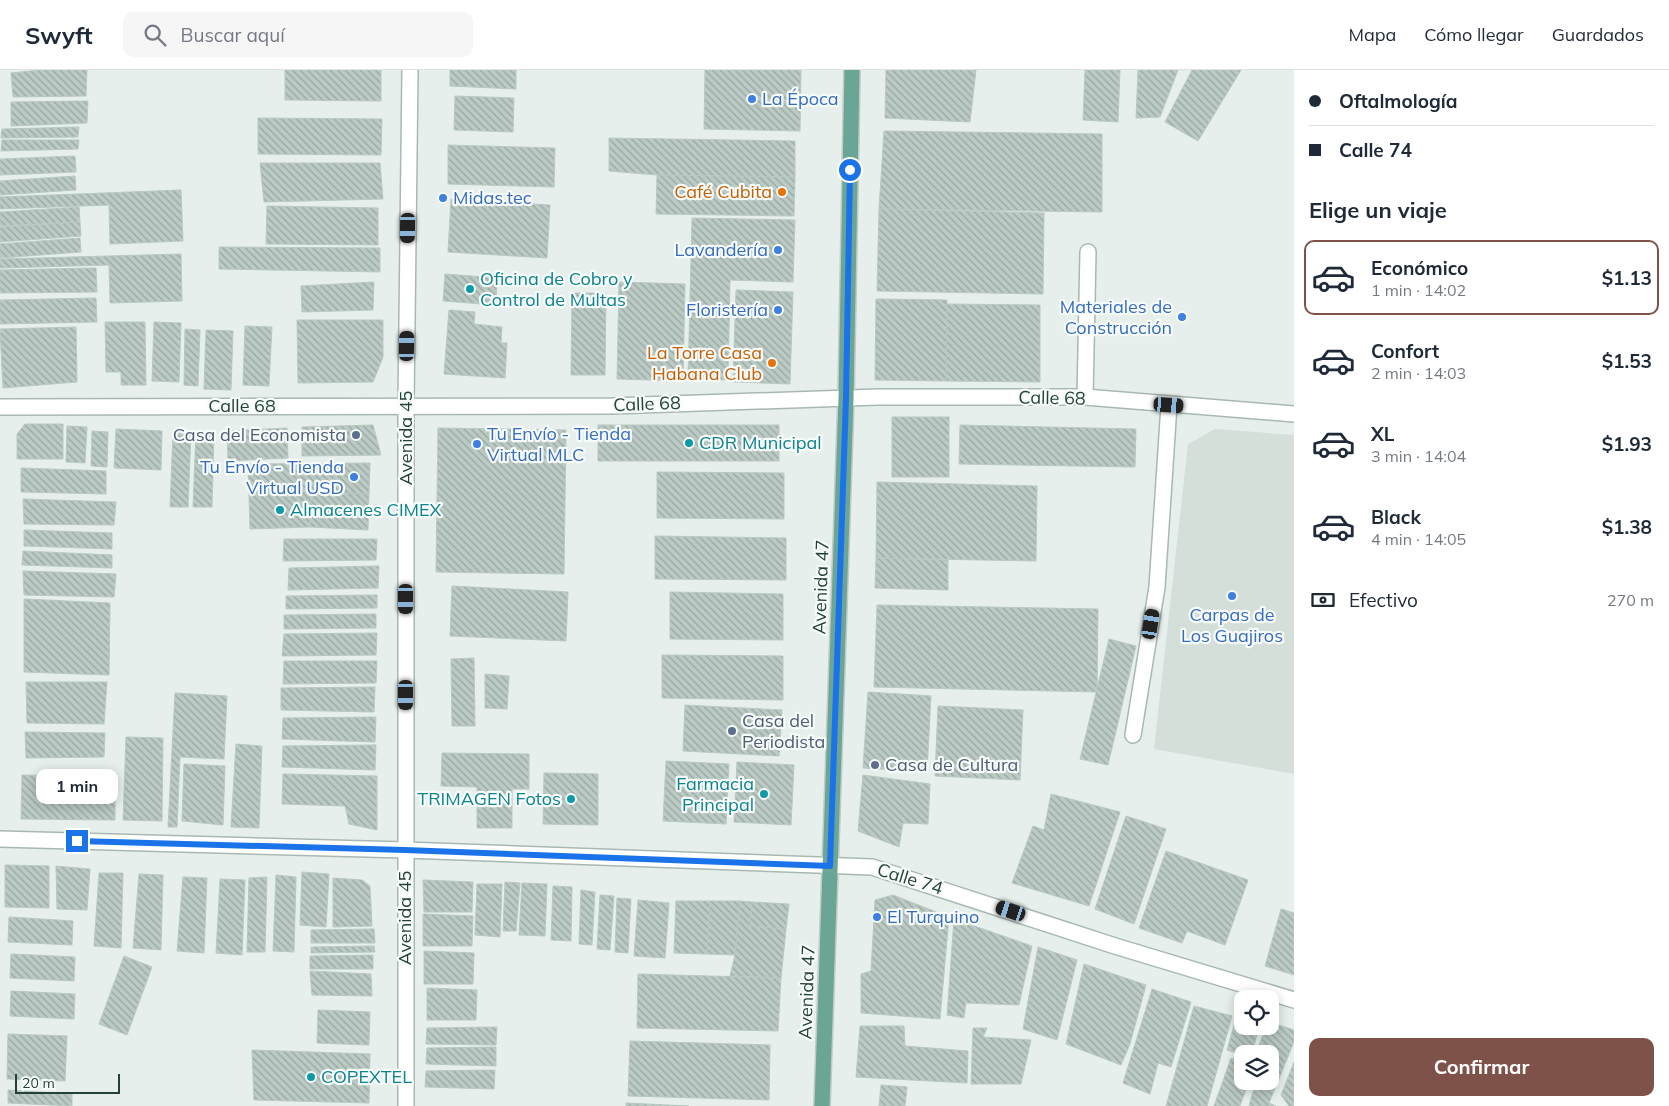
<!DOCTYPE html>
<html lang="es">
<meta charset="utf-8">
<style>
:root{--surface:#fff;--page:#f6f6f7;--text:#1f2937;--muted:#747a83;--line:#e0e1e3;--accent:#7f5249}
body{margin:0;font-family:Mulish,sans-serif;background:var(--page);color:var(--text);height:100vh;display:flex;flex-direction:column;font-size:19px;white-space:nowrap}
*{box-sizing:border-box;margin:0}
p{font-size:16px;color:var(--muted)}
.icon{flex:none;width:28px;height:28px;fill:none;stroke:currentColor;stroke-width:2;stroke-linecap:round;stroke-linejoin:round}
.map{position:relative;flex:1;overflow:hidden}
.panel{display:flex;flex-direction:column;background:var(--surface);width:375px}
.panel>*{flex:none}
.hud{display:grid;align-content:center;height:110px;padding:0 15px;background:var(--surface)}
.fabs{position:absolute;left:1234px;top:920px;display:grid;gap:10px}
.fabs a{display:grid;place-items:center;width:45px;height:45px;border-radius:10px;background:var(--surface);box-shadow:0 2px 12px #0003;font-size:25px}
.scale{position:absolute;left:15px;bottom:12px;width:105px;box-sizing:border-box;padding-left:5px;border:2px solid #24423a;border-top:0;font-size:14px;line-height:18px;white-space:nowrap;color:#24423a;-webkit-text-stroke:4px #f7fbf9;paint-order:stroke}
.end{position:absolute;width:22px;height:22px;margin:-11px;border:6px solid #1a73e8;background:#fff;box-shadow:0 0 0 2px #fff}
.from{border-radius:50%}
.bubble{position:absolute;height:35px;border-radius:10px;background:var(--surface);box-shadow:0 2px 12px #0003;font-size:16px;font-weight:700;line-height:35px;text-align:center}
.car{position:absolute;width:15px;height:30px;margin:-15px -8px;border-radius:6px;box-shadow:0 0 4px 1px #0007;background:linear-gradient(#222 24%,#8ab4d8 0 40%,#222 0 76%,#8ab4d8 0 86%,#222 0)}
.hud b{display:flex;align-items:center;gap:18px;height:48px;font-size:19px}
.hud b+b{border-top:1px solid var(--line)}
.hud i{width:12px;height:12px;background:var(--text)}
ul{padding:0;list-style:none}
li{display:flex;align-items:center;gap:15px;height:75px;margin:0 10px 8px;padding:0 5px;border:2px solid transparent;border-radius:10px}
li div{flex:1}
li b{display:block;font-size:19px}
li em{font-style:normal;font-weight:700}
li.selected{border-color:var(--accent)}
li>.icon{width:45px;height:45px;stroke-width:1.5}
h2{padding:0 15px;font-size:22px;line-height:60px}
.pay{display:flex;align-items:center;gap:12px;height:55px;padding:0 15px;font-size:19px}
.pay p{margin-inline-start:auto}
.action{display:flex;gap:10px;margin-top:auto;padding:10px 15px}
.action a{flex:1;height:58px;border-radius:10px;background:var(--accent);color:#fff;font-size:20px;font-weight:700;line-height:58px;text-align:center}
header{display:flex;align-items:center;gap:30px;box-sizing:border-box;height:70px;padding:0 25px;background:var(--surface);border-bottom:1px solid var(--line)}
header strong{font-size:24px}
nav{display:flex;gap:28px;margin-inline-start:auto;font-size:18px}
.search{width:350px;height:45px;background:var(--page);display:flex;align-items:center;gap:12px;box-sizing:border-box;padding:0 18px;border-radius:10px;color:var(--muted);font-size:19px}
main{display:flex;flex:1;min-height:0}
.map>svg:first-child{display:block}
</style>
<header>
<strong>Swyft</strong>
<div class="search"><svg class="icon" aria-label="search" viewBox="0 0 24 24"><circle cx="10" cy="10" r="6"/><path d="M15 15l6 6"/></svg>Buscar aquí</div>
<nav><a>Mapa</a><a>Cómo llegar</a><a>Guardados</a></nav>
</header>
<main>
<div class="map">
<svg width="1294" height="1036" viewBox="0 0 1294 1036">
<defs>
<pattern id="building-back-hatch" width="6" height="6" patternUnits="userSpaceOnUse" patternTransform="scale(1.25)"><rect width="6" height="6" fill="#bbcac4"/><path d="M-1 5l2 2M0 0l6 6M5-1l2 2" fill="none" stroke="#98a6a0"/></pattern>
</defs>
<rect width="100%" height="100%" fill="#e6efeb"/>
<path fill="#d4dfda" d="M 1215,359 L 1294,365 L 1294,704 L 1154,679 L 1188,374 Z"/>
<g fill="url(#building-back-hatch)" stroke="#b8c9c2">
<path d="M 41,0 L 87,0 L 86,26 L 13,27 L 11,3 Z"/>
<path d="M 285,0 L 381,0 L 381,31 L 285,30 Z"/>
<path d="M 450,0 L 516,0 L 516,19 L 450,16 Z"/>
<path d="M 705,0 L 801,0 L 800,61 L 704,59 Z"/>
<path d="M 886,0 L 976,0 L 970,52 L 885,48 Z"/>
<path d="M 1085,0 L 1120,0 L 1118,52 L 1083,50 Z"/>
<path d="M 1138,0 L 1178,0 L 1160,47 L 1136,48 Z"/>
<path d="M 1192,0 L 1241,0 L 1198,71 L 1165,52 Z"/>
<path d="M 455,26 L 514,28 L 513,62 L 454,60 Z"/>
<path d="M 88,31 L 87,53 L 11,56 L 11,32 Z"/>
<path d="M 258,48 L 382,49 L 381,85 L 258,84 Z"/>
<path d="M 79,57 L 78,67 L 1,68 L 2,59 Z"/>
<path d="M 884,61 L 1102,64 L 1102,142 L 879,139 Z"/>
<path d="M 609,68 L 795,71 L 795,107 L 657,105 L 609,101 Z"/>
<path d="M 2,70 L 79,70 L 78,79 L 1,81 Z"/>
<path d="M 448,75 L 555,78 L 554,117 L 448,114 Z"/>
<path d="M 75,86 L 76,102 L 0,105 L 0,89 Z"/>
<path d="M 260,93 L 380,93 L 383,129 L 264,132 Z"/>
<path d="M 657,105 L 795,107 L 794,146 L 656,144 Z"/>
<path d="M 75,106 L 76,120 L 0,125 L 0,111 Z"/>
<path d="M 181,120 L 183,171 L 110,174 L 109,135 L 0,139 L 0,127 Z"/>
<path d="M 451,129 L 550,135 L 547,188 L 448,182 Z"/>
<path d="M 267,136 L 378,138 L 378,175 L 266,174 Z"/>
<path d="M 79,137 L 80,152 L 0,156 L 0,142 Z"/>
<path d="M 879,139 L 1044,143 L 1043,224 L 877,221 Z"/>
<path d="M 692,148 L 795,150 L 793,212 L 730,210 L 728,310 L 688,309 Z"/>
<path d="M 80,152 L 81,166 L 0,172 L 0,157 Z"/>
<path d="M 80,168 L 81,182 L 0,188 L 0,174 Z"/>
<path d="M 219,177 L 380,178 L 380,202 L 219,199 Z"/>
<path d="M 181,184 L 182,231 L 110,233 L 109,195 L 0,198 L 0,189 Z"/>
<path d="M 96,198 L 97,222 L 0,223 L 0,200 Z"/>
<path d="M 445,204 L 497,208 L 496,235 L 443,231 Z"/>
<path d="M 374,212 L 373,240 L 302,242 L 301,216 Z"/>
<path d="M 619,212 L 685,214 L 683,311 L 617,309 Z"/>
<path d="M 736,220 L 793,222 L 790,314 L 733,312 Z"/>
<path d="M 572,223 L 606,223 L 605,305 L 571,305 Z"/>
<path d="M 96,228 L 97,252 L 0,254 L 0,230 Z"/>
<path d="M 876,229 L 947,230 L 946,311 L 875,310 Z"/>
<path d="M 947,234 L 1040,235 L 1040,312 L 946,311 Z"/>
<path d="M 449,240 L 475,242 L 474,254 L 502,257 L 501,273 L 507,273 L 505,308 L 444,304 Z"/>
<path d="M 297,250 L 383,250 L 383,287 L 373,312 L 298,313 Z"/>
<path d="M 105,252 L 145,252 L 146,315 L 121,315 L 121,302 L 106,302 Z"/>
<path d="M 154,252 L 181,253 L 179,312 L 152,311 Z"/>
<path d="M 245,256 L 272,257 L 269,316 L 243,315 Z"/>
<path d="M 76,257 L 77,312 L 3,318 L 0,259 Z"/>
<path d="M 185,259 L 200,260 L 198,316 L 184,315 Z"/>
<path d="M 206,260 L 233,261 L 231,320 L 204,319 Z"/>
<rect x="892" y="347" width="57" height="60"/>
<path d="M 25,354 L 63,354 L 63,389 L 17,389 L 17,364 Z"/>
<path d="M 373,355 L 381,385 L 302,386 L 302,357 Z"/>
<rect x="598" y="355" width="181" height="36"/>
<path d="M 960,355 L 1136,359 L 1135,397 L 959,394 Z"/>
<path d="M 67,356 L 87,357 L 85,393 L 66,392 Z"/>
<path d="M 287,358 L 288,388 L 228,391 L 227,361 Z"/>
<path d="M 438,358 L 566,360 L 564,504 L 436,502 Z"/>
<path d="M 116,359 L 162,361 L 161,400 L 114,398 Z"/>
<path d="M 92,361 L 108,362 L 107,397 L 91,396 Z"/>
<path d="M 173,362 L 191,363 L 188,437 L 170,437 Z"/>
<path d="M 196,362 L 214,362 L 212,437 L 193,437 Z"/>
<path d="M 370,393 L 369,424 L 311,422 L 310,457 L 250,459 L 248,394 Z"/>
<path d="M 21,398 L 106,401 L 106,424 L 21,422 Z"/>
<path d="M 657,402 L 784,403 L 784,449 L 657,448 Z"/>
<path d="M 877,412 L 1037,416 L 1036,491 L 876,488 Z"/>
<path d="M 311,422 L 369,424 L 368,460 L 310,457 Z"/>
<path d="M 23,429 L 116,432 L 114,455 L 24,454 Z"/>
<path d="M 24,460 L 112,463 L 112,479 L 24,476 Z"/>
<path d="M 655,466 L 786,468 L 786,510 L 655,509 Z"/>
<path d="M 284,469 L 377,469 L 376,490 L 283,491 Z"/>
<path d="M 23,481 L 112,485 L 112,498 L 22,495 Z"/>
<path d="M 876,488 L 948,490 L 948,520 L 875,518 Z"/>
<path d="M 379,496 L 378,518 L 288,520 L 289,498 Z"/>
<path d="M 23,501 L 116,504 L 114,527 L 24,525 Z"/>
<path d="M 452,516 L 568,522 L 566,571 L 450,566 Z"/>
<path d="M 670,522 L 783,524 L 783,570 L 670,569 Z"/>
<path d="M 377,525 L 377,538 L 286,539 L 286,526 Z"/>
<path d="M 24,529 L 110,533 L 109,605 L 24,602 Z"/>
<path d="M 877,535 L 1098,539 L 1097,622 L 874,617 Z"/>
<path d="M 376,544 L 376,558 L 284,559 L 284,545 Z"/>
<path d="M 377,563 L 376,585 L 282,586 L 284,564 Z"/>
<path d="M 1109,569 L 1136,576 L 1108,695 L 1080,689 Z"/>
<path d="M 662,585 L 783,586 L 783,630 L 662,628 Z"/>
<path d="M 474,588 L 475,656 L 452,656 L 451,589 Z"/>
<path d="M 284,591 L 377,591 L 376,613 L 283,614 Z"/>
<path d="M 485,604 L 509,606 L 507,639 L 485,638 Z"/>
<path d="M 26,612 L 107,612 L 104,654 L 27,653 Z"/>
<path d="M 375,617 L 374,642 L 281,640 L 281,618 Z"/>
<path d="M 868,622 L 931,626 L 927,702 L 863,698 Z"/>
<path d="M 175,623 L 227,626 L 224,689 L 180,687 L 177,757 L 168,757 Z"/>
<path d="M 685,635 L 782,640 L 779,686 L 683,681 Z"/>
<path d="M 938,636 L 1023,640 L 1020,710 L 935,706 Z"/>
<path d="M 376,647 L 375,672 L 282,669 L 283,648 Z"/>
<path d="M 25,662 L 105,663 L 104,687 L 26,688 Z"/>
<path d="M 126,667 L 163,668 L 162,751 L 123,750 Z"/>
<path d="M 236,674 L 262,676 L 259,758 L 231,757 Z"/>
<path d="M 376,675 L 375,700 L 282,697 L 283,676 Z"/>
<path d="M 442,683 L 529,684 L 529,719 L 512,719 L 512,758 L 477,758 L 477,717 L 441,716 Z"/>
<path d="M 666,691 L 729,694 L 726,754 L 663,751 Z"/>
<path d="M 737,692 L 794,695 L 791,755 L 734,752 Z"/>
<path d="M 184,694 L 225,696 L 223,755 L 182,751 Z"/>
<path d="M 544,703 L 598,704 L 598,755 L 543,754 Z"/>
<path d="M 283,704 L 377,706 L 377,760 L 349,754 L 345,736 L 282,734 Z"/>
<path d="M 22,705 L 115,707 L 115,750 L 21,749 Z"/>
<path d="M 863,705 L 930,714 L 928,754 L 903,753 L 899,777 L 858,761 Z"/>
<path d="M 1051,724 L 1120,742 L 1089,836 L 1012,813 L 1033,756 L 1044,760 Z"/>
<path d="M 1126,746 L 1166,759 L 1134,854 L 1095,839 Z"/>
<path d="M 1166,781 L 1248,810 L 1225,875 L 1187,861 L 1182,873 L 1139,858 Z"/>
<path d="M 5,795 L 49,796 L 49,838 L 5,837 Z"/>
<path d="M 56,796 L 90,799 L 87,840 L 57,839 Z"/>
<path d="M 302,802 L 329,804 L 326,857 L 300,855 Z"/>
<path d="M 99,803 L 123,803 L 121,878 L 94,876 Z"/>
<path d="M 139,804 L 163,805 L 161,880 L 133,878 Z"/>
<path d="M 276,805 L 296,807 L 294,882 L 273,881 Z"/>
<path d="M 183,807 L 207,808 L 204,883 L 177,881 Z"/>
<path d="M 267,807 L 265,882 L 247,882 L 249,808 Z"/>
<path d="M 333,808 L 362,810 L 370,816 L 372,856 L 333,857 Z"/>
<path d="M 220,809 L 245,810 L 242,885 L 216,883 Z"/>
<path d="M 423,810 L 473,812 L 472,842 L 424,842 Z"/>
<path d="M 505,812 L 520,813 L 516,861 L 503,861 Z"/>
<path d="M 522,813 L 547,814 L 545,866 L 519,865 Z"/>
<path d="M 477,814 L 502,814 L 500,867 L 475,865 Z"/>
<path d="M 553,816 L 572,817 L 571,871 L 551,870 Z"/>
<path d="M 581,820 L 595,822 L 592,875 L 579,874 Z"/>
<path d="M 600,825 L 614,826 L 610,880 L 597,879 Z"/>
<path d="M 893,825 L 949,847 L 940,949 L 861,943 L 861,904 L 871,901 L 875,830 Z"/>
<path d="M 617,828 L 631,829 L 628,883 L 615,882 Z"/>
<path d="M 638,830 L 669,833 L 665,888 L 634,886 Z"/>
<path d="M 676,831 L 710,831 L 707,884 L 674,883 Z"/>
<path d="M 710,831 L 740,831 L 735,885 L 707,884 Z"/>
<path d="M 740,831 L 752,832 L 750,856 L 786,859 L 781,908 L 730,906 L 735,885 Z"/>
<path d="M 752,832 L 789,834 L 786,859 L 750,856 Z"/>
<path d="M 1281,839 L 1294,843 L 1294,905 L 1265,896 Z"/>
<path d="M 423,844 L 473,846 L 472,876 L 423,876 Z"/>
<path d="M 9,847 L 73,851 L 72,875 L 8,872 Z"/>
<path d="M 954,849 L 1032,876 L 1019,935 L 966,933 L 964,948 L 947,945 Z"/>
<path d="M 374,859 L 375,873 L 311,873 L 311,860 Z"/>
<path d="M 374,876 L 375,882 L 311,883 L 311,877 Z"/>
<path d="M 1038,877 L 1077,890 L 1057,970 L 1023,959 Z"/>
<path d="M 424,881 L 474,883 L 473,914 L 424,914 Z"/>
<path d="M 11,884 L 75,887 L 74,911 L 10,908 Z"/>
<path d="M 373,885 L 373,899 L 310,899 L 310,886 Z"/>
<path d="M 124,886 L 152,897 L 127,965 L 99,954 Z"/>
<path d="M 1084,894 L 1146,915 L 1130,974 L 1121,995 L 1066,974 Z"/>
<path d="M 310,901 L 371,904 L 372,926 L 312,925 Z"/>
<path d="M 638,904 L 781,908 L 778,961 L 637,958 Z"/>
<path d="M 427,918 L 477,920 L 476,950 L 427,950 Z"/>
<path d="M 1152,919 L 1191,932 L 1171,997 L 1158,993 L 1150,1024 L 1123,1013 Z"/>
<path d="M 11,921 L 75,924 L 74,949 L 10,946 Z"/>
<path d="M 1194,936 L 1232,946 L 1207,1036 L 1166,1036 Z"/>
<path d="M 318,940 L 370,942 L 369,975 L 317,973 Z"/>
<path d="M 1237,945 L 1242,947 L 1242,956 L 1259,956 L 1252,984 L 1242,985 L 1227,980 Z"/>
<path d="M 1270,952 L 1294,960 L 1294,972 L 1269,1033 L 1276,1036 L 1249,1036 L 1256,1011 L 1270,1011 L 1270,984 L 1256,984 L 1266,956 L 1270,956 Z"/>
<path d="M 860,956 L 904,956 L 905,976 L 968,981 L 967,1013 L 856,1007 Z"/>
<path d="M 497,957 L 496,975 L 426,974 L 427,958 Z"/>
<path d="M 973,958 L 987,958 L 983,967 L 1031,970 L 1021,1014 L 971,1014 Z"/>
<path d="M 8,964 L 67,966 L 65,1011 L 7,1009 Z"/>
<path d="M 630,971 L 770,975 L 769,1030 L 628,1026 Z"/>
<path d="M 496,977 L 496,996 L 426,994 L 427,978 Z"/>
<path d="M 252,980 L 370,984 L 369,1033 L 254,1030 Z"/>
<path d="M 1231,988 L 1242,992 L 1242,1011 L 1249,1011 L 1240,1036 L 1214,1036 Z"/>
<path d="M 1294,992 L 1294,1036 L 1289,1036 L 1281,1025 Z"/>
<path d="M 495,1000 L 494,1019 L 425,1017 L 426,1001 Z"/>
<path d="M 881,1015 L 907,1017 L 905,1036 L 879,1036 Z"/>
<path d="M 8,1020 L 72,1024 L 72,1036 L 8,1033 Z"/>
<path d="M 626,1033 L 689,1036 L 626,1036 Z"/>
</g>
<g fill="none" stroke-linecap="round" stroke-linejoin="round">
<defs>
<g id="minor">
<path d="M 1085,327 L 1088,182"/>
<path d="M 0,337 L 612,336 L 878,327 L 1085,327 L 1294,344"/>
<path d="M 1133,665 L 1157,517 L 1169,335"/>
<path d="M 0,769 L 405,780 L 872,797 L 1115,876 L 1294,930"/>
<path d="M 406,1036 L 406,335 L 410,0"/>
</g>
<path id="major" d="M 822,1036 L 846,329 L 852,0"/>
</defs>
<use href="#minor" stroke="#a8b8b2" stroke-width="18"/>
<use href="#major" stroke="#c2cac8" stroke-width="18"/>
<use href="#minor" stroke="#fff" stroke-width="15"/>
<use href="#major" stroke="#6aa596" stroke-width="15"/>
</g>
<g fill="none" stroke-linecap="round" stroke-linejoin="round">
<path stroke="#1a73e8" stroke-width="6" d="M 77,771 L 405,780 L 830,796 L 846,329 L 850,100"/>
</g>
<g fill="#3f7fe0" stroke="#f7fbf9" stroke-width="2">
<circle cx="752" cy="29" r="5"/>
<circle cx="443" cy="128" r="5"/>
<circle cx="778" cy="180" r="5"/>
<circle cx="778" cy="240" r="5"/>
<circle cx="1182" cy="247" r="5"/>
<circle cx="477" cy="374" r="5"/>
<circle cx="354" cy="407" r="5"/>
<circle cx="1232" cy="526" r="5"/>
<circle cx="877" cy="847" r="5"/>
</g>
<g fill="#e8710a" stroke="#f7fbf9" stroke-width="2">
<circle cx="782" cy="122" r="5"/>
<circle cx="772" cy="293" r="5"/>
</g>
<g fill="#0f9aa8" stroke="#f7fbf9" stroke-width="2">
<circle cx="470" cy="219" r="5"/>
<circle cx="689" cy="373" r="5"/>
<circle cx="280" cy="440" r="5"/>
<circle cx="764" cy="724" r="5"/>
<circle cx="571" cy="729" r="5"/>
<circle cx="311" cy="1007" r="5"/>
</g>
<g fill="#5c6f8a" stroke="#f7fbf9" stroke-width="2">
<circle cx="356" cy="365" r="5"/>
<circle cx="732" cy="661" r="5"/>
<circle cx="875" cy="695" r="5"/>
</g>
<g text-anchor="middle" stroke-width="4.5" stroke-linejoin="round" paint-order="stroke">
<g font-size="18" fill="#366cbe" stroke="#f7fbf9" text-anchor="start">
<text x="762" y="35">La Época</text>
<text x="453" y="134">Midas.tec</text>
<text x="768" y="186" text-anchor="end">Lavandería</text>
<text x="1172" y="243" text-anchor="end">Materiales de<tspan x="1172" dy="21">Construcción</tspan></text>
<text x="768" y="246" text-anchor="end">Floristería</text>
<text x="487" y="370">Tu Envío - Tienda<tspan x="487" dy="21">Virtual MLC</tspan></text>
<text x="344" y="403" text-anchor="end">Tu Envío - Tienda<tspan x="344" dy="21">Virtual USD</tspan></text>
<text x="1232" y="551" text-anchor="middle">Carpas de<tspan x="1232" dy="21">Los Guajiros</tspan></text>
<text x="887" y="853">El Turquino</text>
</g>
<g font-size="18" fill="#c56008" stroke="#f7fbf9" text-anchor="end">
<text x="772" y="128">Café Cubita</text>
<text x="762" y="289">La Torre Casa<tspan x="762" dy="21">Habana Club</tspan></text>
</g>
<g font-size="18" fill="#0d838f" stroke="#f7fbf9" text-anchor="start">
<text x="480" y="215">Oficina de Cobro y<tspan x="480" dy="21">Control de Multas</tspan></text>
<text x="699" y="379">CDR Municipal</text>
<text x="290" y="446">Almacenes CIMEX</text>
<text x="754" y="720" text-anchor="end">Farmacia<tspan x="754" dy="21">Principal</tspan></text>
<text x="561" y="735" text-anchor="end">TRIMAGEN Fotos</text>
<text x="321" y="1013">COPEXTEL</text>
</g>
<g font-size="18" fill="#24423a" stroke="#f7fbf9">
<text transform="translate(1052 328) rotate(1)" y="6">Calle 68</text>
<text transform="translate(647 334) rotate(-2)" y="6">Calle 68</text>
<text x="242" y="342">Calle 68</text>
<text transform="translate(406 368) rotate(-90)" y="6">Avenida 45</text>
<text transform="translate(821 517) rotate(-88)" y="6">Avenida 47</text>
<text transform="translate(910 809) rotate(17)" y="6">Calle 74</text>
<text transform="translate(405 848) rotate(-90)" y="6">Avenida 45</text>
<text transform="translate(807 922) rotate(-88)" y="6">Avenida 47</text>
</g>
<g font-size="18" fill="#4e5e75" stroke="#f7fbf9" text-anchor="start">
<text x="346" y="371" text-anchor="end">Casa del Economista</text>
<text x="742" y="657">Casa del<tspan x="742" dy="21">Periodista</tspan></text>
<text x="885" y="701">Casa de Cultura</text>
</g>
</g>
</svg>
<div class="fabs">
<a><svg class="icon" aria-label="locate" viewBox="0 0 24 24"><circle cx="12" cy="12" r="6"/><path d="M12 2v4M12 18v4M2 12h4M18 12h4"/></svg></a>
<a><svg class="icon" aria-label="layers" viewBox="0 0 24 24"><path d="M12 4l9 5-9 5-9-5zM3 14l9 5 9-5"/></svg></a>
</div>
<div class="scale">20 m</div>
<i class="end from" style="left:850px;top:100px"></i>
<i class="end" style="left:77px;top:771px"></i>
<div class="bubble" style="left:36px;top:699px;width:82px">1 min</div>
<i class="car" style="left:408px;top:158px;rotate:181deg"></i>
<i class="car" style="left:407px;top:276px;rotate:1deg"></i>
<i class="car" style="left:1169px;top:335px;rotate:94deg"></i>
<i class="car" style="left:406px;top:529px;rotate:180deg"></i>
<i class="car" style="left:1151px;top:554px;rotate:9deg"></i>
<i class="car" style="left:406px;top:625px;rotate:180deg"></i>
<i class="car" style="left:1011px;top:841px;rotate:288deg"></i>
</div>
<section class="panel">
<div class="hud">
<b><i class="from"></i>Oftalmología</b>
<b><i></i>Calle 74</b>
</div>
<h2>Elige un viaje</h2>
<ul>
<li class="selected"><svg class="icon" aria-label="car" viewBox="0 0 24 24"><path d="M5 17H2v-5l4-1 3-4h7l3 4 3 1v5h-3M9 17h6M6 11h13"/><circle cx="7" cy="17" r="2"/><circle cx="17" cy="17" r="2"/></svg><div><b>Económico</b><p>1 min · 14:02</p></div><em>$1.13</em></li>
<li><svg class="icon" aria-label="car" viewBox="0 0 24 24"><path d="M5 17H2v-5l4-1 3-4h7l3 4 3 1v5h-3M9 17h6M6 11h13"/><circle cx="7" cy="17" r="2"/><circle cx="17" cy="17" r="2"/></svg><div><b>Confort</b><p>2 min · 14:03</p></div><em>$1.53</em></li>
<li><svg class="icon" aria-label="car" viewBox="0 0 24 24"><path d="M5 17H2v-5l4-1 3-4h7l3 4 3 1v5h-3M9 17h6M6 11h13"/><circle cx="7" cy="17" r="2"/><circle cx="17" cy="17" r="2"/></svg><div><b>XL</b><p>3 min · 14:04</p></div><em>$1.93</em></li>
<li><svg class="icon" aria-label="car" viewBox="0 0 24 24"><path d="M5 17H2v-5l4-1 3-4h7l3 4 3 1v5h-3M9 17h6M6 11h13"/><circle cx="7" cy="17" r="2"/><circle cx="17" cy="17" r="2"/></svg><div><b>Black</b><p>4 min · 14:05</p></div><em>$1.38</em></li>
</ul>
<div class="pay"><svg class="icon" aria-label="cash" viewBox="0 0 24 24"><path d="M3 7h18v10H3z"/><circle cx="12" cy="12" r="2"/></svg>Efectivo<p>270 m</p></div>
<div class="action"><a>Confirmar</a></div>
</section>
</main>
